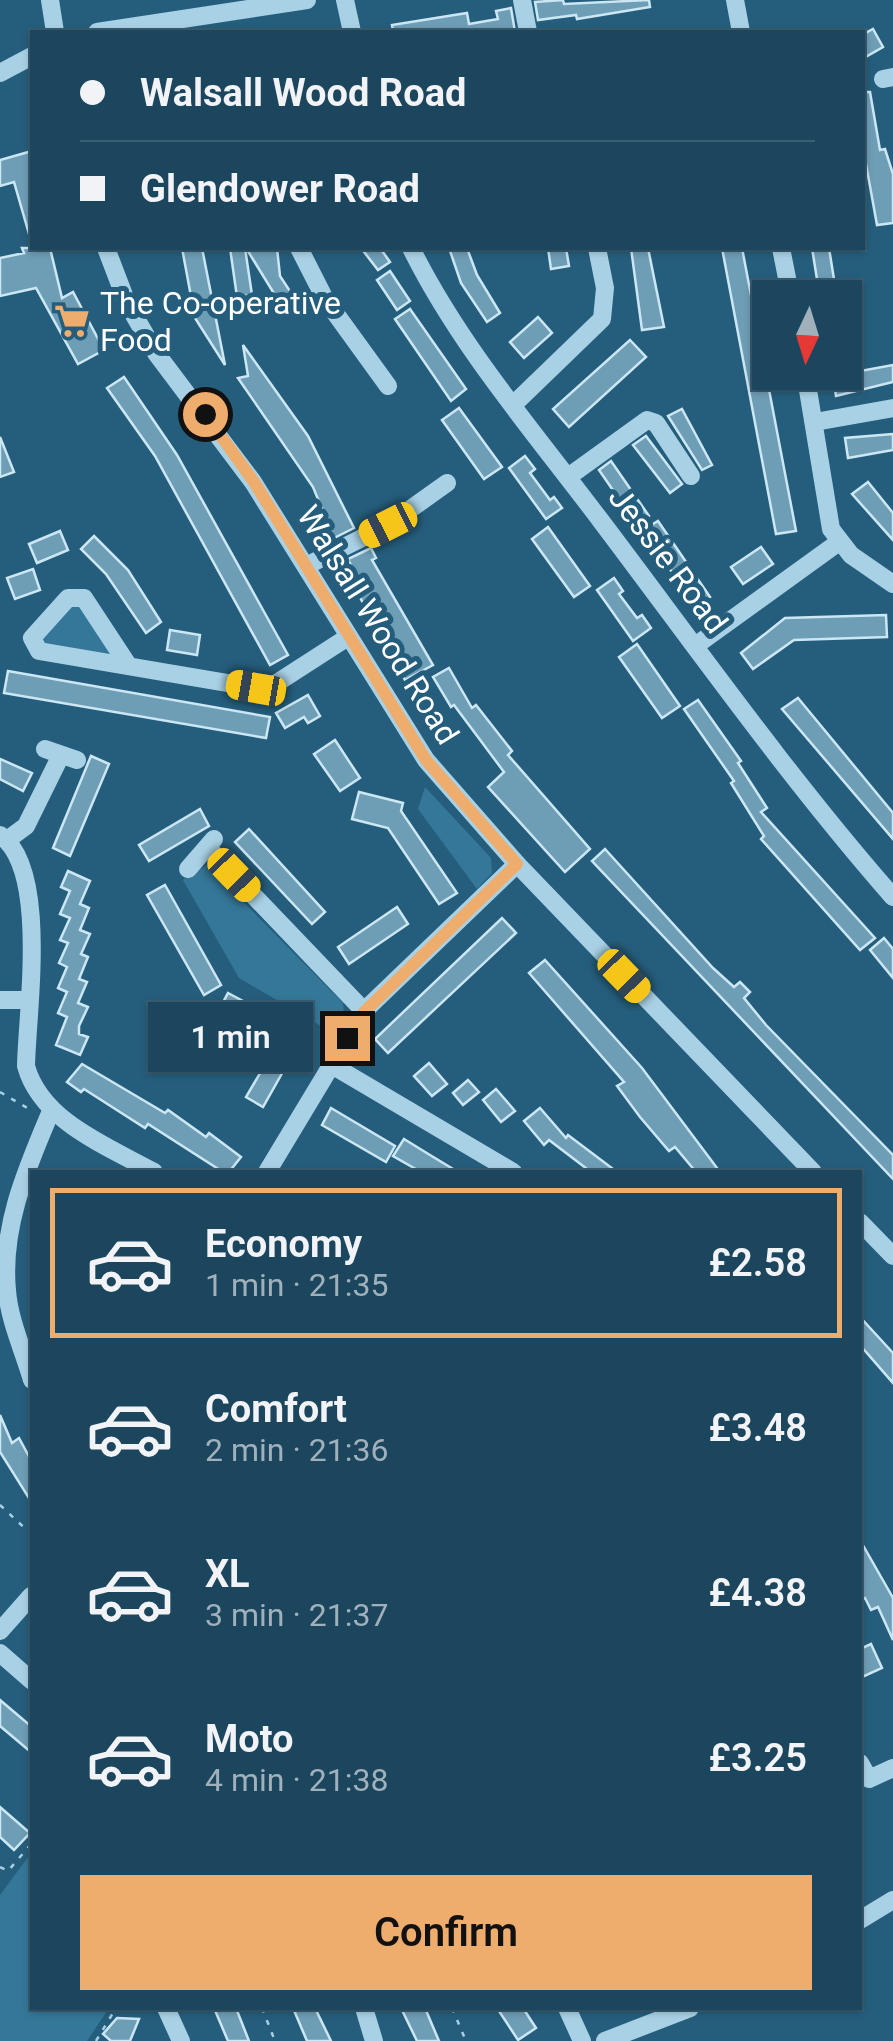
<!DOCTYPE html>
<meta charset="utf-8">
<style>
:root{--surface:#1c465d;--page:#295066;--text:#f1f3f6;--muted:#a0b1bc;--line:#3a5e72;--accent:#efad6d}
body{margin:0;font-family:Roboto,sans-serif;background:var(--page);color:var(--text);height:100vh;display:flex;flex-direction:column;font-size:38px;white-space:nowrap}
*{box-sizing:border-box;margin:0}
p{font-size:32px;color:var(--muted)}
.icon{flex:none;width:55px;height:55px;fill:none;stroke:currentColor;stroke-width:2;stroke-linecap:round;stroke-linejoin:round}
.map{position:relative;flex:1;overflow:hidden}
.side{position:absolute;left:30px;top:1170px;width:832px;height:840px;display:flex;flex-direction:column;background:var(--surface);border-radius:0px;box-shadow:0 2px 8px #0004,0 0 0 2px var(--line)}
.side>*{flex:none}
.banner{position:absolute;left:30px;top:30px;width:835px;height:220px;border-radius:0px;box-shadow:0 2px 8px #0004,0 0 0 2px var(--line);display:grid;align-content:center;height:220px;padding:0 50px;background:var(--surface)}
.needle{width:65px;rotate:184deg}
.buttons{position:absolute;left:752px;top:280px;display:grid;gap:20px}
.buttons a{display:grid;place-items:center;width:110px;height:110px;border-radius:0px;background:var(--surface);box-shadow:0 2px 8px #0004,0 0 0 2px var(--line);font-size:50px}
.end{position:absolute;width:45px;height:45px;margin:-22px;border:12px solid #efad6d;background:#111;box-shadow:0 0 0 5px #111}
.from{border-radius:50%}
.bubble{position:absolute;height:70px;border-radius:0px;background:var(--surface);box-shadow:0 2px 8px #0004,0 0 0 2px var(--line);font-size:32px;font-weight:600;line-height:70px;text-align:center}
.car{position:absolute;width:30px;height:60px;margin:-30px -15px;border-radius:12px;box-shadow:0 0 8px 2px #0007;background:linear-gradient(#f5c518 24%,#345 0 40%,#f5c518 0 76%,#345 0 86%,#f5c518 0)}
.banner b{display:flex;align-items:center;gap:35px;height:95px;font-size:38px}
.banner b+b{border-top:2px solid var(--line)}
.banner i{width:25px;height:25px;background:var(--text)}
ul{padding:18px 0 0;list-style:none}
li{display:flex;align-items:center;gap:30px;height:150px;margin:0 20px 15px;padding:0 30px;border:5px solid transparent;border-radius:0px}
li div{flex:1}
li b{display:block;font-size:38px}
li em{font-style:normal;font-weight:600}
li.on{border-color:var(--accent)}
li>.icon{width:90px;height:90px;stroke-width:1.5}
.primary-button{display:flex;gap:20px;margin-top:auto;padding:20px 50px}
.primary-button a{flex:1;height:115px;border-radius:0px;background:var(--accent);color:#111;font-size:40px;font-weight:600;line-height:115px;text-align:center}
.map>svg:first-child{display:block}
</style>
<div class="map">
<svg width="893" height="2041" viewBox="0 0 893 2041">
<rect width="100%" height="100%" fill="#255e7c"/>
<g fill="#357798">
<path d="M 68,607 L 83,607 L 113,651 L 111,657 L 42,646 L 41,639 Z"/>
<path d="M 425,787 L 491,858 L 492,873 L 477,889 L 418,809 Z"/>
<path d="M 207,865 L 343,1003 L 344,1015 L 333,1033 L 239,978 L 183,880 Z"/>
<path d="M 32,1852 L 32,2008 L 109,2008 L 87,2041 L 0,2041 L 0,1895 Z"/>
</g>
<g fill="#6e9db6" stroke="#cce7f4" stroke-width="2.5">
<path d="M 563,0 L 564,4 L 649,0 L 650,7 L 577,19 L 576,15 L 538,20 L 535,2 Z"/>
<path d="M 511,8 L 515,32 L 393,32 L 392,25 L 467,13 L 469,24 L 498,19 L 496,11 Z"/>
<path d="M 873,29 L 883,47 L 862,59 L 862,35 Z"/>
<path d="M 862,92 L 870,92 L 880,150 L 885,149 L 893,174 L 893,223 L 877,225 L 866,164 L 862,165 Z"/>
<path d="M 32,151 L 32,233 L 29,234 L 14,182 L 0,186 L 0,160 Z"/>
<path d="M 22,248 L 50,248 L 62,298 L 73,292 L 104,350 L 78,364 L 36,288 L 0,296 L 0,258 L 24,253 Z"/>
<path d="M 182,248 L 202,248 L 225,365 L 195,318 Z"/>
<path d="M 230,248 L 245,248 L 252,295 L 237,297 Z"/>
<path d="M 246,248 L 277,248 L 280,276 L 299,305 L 286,313 Z"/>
<path d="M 361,248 L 380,248 L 390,262 L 378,270 Z"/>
<path d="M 449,248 L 467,248 L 477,275 L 500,313 L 487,322 L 461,283 Z"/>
<path d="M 548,248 L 566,248 L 569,266 L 551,269 Z"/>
<path d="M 631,248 L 648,248 L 664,327 L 642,330 Z"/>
<path d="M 722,248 L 742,248 L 796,531 L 776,534 Z"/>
<path d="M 812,248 L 829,248 L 837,298 L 820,298 Z"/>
<path d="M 390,271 L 410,301 L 397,310 L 377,280 Z"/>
<path d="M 410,309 L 466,389 L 451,401 L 395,319 Z"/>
<path d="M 538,317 L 552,333 L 524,358 L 510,342 Z"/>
<path d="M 630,340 L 646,357 L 569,427 L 553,409 Z"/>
<path d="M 243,345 L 308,436 L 354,528 L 334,538 L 313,487 L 238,378 L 248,376 Z"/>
<path d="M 893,365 L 893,382 L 836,396 L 833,376 Z"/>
<path d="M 124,377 L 177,455 L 288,655 L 270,665 L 155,456 L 107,388 Z"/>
<path d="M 459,408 L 502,467 L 484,479 L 442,420 Z"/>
<path d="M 682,409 L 712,465 L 702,470 L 668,416 Z"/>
<path d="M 893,434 L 893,450 L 848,458 L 845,438 Z"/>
<path d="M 646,436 L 682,484 L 670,493 L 633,445 Z"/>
<path d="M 0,437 L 14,472 L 0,477 Z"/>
<path d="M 525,456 L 535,469 L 530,473 L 550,500 L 554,497 L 562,508 L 546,519 L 509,468 Z"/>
<path d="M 611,461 L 649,516 L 637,525 L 599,470 Z"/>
<path d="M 868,482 L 893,513 L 893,540 L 852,494 Z"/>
<path d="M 658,521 L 710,597 L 694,608 L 645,529 Z"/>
<path d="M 548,527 L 590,586 L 574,597 L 532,539 Z"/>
<path d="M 60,531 L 68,550 L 37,563 L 29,544 Z"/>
<path d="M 94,536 L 128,570 L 161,622 L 146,633 L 106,574 L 81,549 Z"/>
<path d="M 761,547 L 773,564 L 743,584 L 731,567 Z"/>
<path d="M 371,548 L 376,558 L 372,560 L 433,665 L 405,680 L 350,579 L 356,576 L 348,559 Z"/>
<path d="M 33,569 L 40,590 L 15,599 L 7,578 Z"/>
<path d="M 614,578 L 623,591 L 619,594 L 637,618 L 642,615 L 651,628 L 633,641 L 597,590 Z"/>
<path d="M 886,615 L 887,637 L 794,640 L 753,669 L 741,653 L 785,618 Z"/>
<path d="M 170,630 L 200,635 L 197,655 L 167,650 Z"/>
<path d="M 637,644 L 680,706 L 662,718 L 619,657 Z"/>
<path d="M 449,668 L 472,708 L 476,705 L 512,751 L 508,755 L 590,849 L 565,872 L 488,787 L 504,772 L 454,705 L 451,707 L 433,677 Z"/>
<path d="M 8,671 L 270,717 L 266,738 L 4,693 Z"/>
<path d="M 308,695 L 320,716 L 308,723 L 304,717 L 285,728 L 276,713 Z"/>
<path d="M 798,698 L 893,813 L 893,839 L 782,709 Z"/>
<path d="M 698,700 L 741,761 L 738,763 L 767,808 L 761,812 L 875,938 L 860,950 L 761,839 L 764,836 L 731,783 L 734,781 L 684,709 Z"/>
<path d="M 335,740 L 360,778 L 340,791 L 314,754 Z"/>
<path d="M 91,756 L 109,764 L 70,856 L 53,848 Z"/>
<path d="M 0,759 L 32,773 L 23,791 L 0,779 Z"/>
<path d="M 359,792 L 403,803 L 401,811 L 457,893 L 439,904 L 388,828 L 352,819 Z"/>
<path d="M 200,809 L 209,826 L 149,861 L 139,845 Z"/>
<path d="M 249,829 L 325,912 L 312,924 L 235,842 Z"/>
<path d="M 605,849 L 713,968 L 734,987 L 740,982 L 750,992 L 744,998 L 766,1025 L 893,1155 L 893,1179 L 592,861 Z"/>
<path d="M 68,871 L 90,881 L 80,904 L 89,908 L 80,930 L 90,934 L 81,954 L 88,957 L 79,979 L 87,982 L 78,1003 L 88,1007 L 79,1026 L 79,1034 L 88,1037 L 80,1055 L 56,1045 L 67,1017 L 58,1013 L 67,992 L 58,988 L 67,967 L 59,963 L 68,943 L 60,940 L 70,918 L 60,914 L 70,891 L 61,887 Z"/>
<path d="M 165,885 L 221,985 L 204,995 L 147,895 Z"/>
<path d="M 397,907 L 408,924 L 349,964 L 338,947 Z"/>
<path d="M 502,918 L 516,933 L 388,1053 L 375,1039 Z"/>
<path d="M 884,938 L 893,949 L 893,978 L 870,950 Z"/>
<path d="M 545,960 L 642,1068 L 720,1172 L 696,1172 L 675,1147 L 669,1151 L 640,1117 L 617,1086 L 624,1082 L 529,973 Z"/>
<path d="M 228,993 L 256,1008 L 246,1025 L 219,1010 Z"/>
<path d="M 282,1036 L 298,1045 L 263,1107 L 246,1097 Z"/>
<path d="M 429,1063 L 447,1084 L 432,1096 L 414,1076 Z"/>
<path d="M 82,1064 L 165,1113 L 168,1110 L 206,1137 L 209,1133 L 241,1157 L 229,1172 L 223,1172 L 148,1124 L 145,1128 L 84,1089 L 81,1092 L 67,1082 Z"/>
<path d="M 468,1080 L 479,1092 L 463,1105 L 453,1093 Z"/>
<path d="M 496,1089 L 515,1111 L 501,1122 L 483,1100 Z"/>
<path d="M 331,1108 L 395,1146 L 386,1162 L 322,1125 Z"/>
<path d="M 540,1108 L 566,1138 L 568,1135 L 617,1172 L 591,1172 L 549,1140 L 544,1145 L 524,1121 Z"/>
<path d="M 404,1139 L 430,1155 L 458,1172 L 421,1172 L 393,1156 Z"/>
<path d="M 860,1317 L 893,1353 L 893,1383 L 860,1345 Z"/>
<path d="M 0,1415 L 12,1443 L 19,1438 L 32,1462 L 32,1503 L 0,1452 Z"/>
<path d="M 860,1540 L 893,1598 L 893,1640 L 878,1607 L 871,1610 L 865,1598 L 860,1600 Z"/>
<path d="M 871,1644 L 882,1668 L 860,1678 L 860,1649 Z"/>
<path d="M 0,1700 L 32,1727 L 32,1753 L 0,1726 Z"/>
<path d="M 0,1807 L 30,1833 L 14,1850 L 0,1837 Z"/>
<path d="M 214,2008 L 236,2008 L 249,2041 L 228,2041 Z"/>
<path d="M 293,2008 L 315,2008 L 331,2041 L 307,2041 Z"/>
<path d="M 401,2008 L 425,2008 L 439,2041 L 417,2041 Z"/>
<path d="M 497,2008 L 523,2008 L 536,2028 L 518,2040 Z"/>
<path d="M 117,2018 L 139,2019 L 130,2041 L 111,2041 L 103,2034 Z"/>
</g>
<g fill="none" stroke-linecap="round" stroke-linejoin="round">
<g stroke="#a9d1e5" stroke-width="2.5" stroke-dasharray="5 8" stroke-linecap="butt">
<path d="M 0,1092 L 29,1109"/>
<path d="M 0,1505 L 32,1535"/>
<path d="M 0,1867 L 8,1871 L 32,1843"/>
<path d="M 262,2008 L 275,2041"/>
<path d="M 452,2008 L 466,2041"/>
<path d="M 96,2041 L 116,2008"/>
</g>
<g stroke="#a9d1e5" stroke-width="18">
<path d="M 50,0 L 55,32"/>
<path d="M 345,0 L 352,32"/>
<path d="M 522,0 L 528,32"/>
<path d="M 735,0 L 741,32"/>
<path d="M 97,32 L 307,0"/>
<path d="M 0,73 L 32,56"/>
<path d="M 883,79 L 893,77"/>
<path d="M 106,248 L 127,303 L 156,353 L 253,482 L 426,760 L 517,864 L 813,1172"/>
<path d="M 299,248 L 325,299 L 388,386"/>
<path d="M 411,248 C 460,347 535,433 601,521 C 697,648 788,777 893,897"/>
<path d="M 781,248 L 791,298"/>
<path d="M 805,372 L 831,529 L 851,555 L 893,584"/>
<path d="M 513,405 L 602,319 L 605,288 L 597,248"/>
<path d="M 815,422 L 893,408"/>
<path d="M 568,477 L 647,420 L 656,423 L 691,476"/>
<path d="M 306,566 L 388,525 L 447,483"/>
<path d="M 695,646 L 839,542"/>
<path d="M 128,665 L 84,598 L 68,598 L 32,638 L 39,651 L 256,688 L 272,686 L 348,637"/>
<path d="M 45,749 L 77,760"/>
<path d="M 0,835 C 49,869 27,1011 26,1066 C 41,1121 107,1146 154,1172"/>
<path d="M 7,840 L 26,826 L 61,755"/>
<path d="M 208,848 L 364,1011"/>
<path d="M 188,869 L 214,839"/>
<path d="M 0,1000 L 28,1000"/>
<path d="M 330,1064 L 513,1172"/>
<path d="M 267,1172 L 364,1011 L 517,864"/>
<path d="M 860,1222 L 893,1256"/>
<path d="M 32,1380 C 24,1352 9,1320 7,1290 C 1,1226 27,1168 51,1111"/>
<path d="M 0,1631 L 31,1596"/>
<path d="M 0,1653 L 32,1681"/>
<path d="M 860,1763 L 869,1779 L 893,1768"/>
<path d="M 860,1920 L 893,1900"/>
<path d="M 166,2008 L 181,2041"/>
<path d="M 364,2008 L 374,2041"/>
<path d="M 567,2008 L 582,2041"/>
<path d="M 605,2041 L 690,2008"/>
</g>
</g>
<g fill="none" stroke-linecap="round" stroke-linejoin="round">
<path stroke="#efad6d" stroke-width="12" d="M 205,414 L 254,482 L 426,760 L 517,864 L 364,1012 L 347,1038"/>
</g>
<defs>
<symbol id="supermarket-bare" viewBox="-9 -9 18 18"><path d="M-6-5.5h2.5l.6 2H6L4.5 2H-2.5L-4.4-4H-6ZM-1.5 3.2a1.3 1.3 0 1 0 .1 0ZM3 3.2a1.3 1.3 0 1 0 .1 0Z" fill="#efad6d" stroke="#255e7c" stroke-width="2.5" paint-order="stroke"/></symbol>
</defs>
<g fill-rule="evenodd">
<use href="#supermarket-bare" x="47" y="296" width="50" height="50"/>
</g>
<g text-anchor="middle" stroke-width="10" stroke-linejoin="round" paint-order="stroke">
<g font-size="32" fill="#fff" stroke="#255e7c" text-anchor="start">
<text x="100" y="314">The Co-operative<tspan x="100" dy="37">Food</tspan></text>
</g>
<g font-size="32" fill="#fff" stroke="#255e7c">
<text transform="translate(668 560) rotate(53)" y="11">Jessie Road</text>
<text transform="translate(378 625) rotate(58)" y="11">Walsall Wood Road</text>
</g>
</g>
</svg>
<div class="buttons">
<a><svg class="needle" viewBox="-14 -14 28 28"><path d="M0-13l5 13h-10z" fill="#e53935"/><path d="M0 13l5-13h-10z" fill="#a0b1bc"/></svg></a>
</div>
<i class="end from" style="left:205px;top:414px"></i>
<i class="end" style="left:347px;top:1038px"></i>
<div class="bubble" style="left:148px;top:1002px;width:165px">1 min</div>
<i class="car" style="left:388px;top:525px;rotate:243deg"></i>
<i class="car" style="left:256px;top:688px;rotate:280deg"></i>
<i class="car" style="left:234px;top:875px;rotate:136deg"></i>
<i class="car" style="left:624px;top:976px;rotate:136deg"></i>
<div class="banner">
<b><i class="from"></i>Walsall Wood Road</b>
<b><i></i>Glendower Road</b>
</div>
<section class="side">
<ul>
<li class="on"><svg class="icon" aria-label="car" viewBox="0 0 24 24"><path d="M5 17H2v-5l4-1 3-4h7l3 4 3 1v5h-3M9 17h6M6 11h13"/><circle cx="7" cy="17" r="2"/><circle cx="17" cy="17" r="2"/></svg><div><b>Economy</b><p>1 min · 21:35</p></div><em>£2.58</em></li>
<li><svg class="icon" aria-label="car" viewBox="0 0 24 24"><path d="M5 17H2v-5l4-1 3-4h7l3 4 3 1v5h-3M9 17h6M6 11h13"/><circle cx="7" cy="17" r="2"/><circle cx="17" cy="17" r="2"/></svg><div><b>Comfort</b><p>2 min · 21:36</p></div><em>£3.48</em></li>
<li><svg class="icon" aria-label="car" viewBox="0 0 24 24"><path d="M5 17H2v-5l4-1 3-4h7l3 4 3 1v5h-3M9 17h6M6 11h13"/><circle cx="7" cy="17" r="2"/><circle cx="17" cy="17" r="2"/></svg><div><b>XL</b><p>3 min · 21:37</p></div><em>£4.38</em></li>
<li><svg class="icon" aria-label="car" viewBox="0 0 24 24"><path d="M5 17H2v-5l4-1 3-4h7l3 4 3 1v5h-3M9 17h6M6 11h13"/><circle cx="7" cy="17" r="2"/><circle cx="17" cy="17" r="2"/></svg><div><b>Moto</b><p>4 min · 21:38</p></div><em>£3.25</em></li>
</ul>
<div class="primary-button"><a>Confirm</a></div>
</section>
</div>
